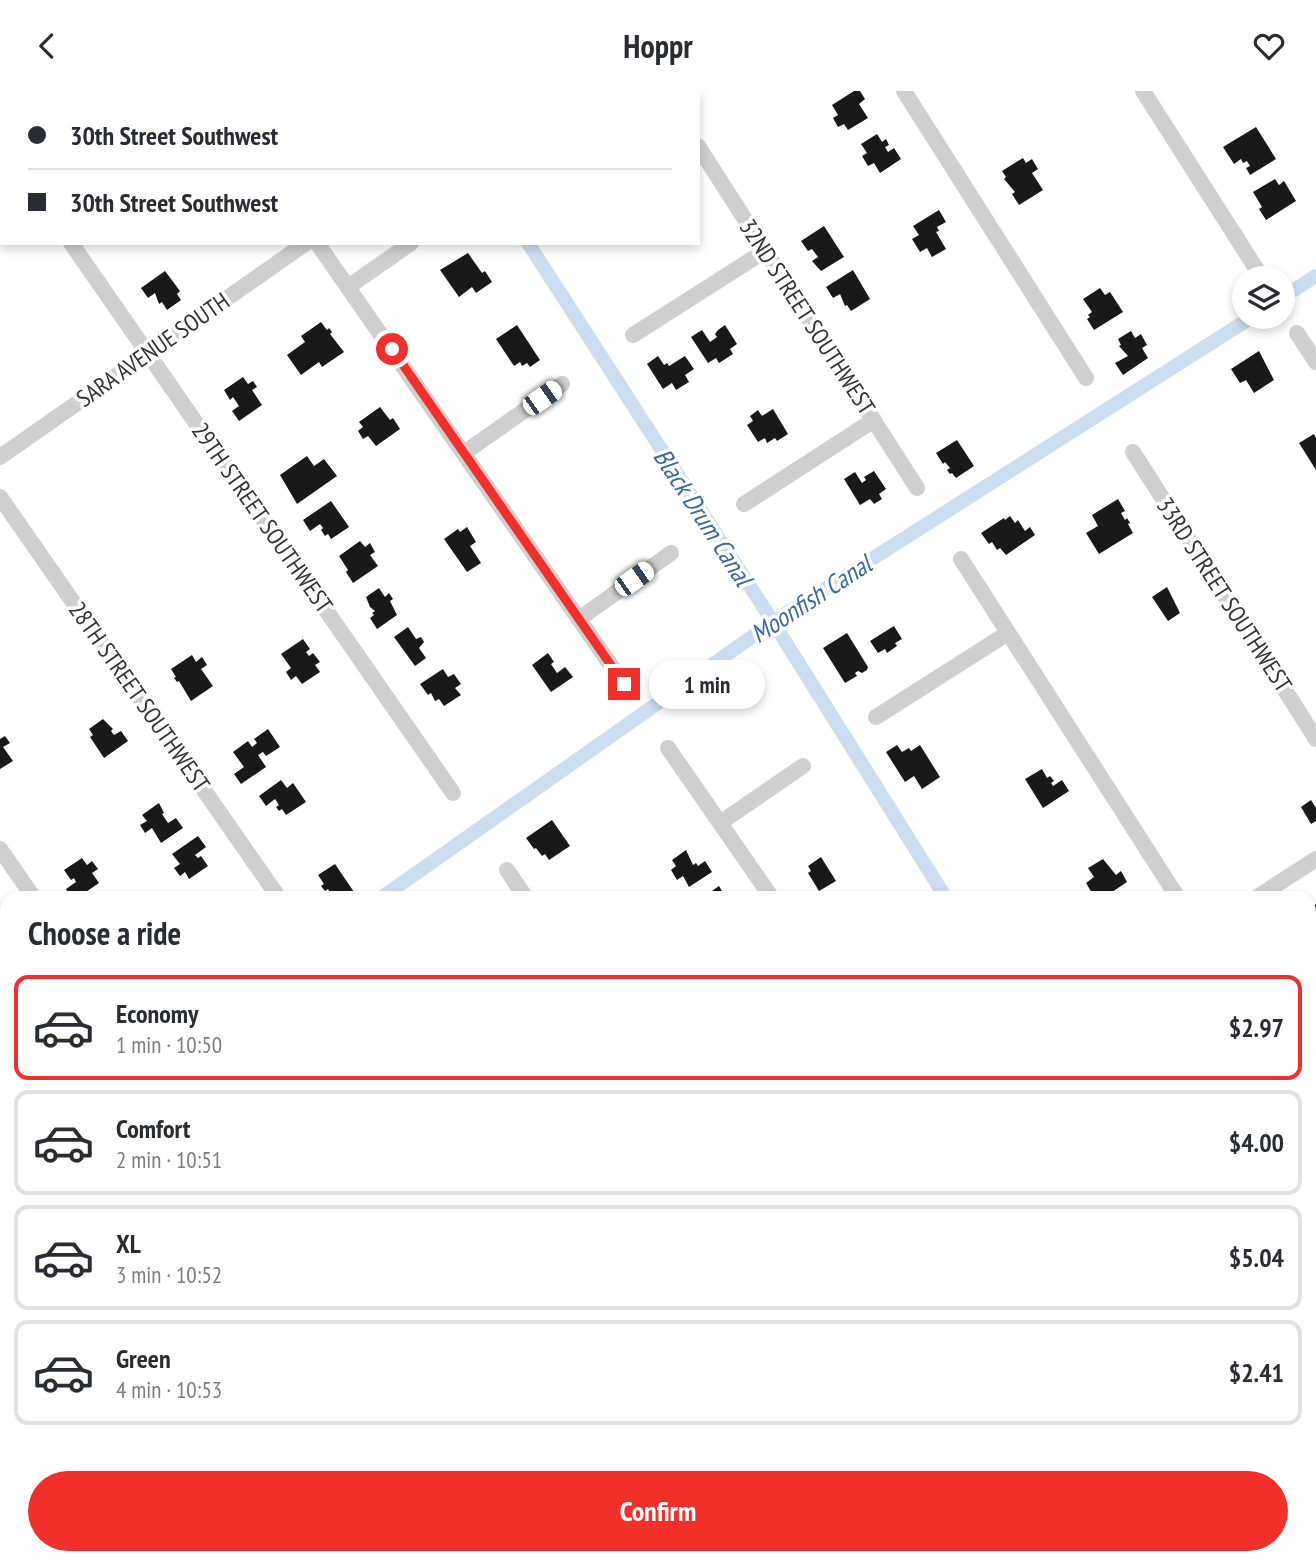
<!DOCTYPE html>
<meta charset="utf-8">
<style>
:root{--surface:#fff;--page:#f7f7f7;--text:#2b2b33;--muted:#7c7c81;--line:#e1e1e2;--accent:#f1302b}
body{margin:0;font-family:"PT Sans Narrow",sans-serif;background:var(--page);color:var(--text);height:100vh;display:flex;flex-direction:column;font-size:26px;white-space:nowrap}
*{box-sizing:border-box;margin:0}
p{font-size:23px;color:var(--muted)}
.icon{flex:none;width:38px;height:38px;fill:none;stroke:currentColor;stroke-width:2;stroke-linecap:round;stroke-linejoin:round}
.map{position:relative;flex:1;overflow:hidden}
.drawer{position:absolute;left:0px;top:800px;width:1316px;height:674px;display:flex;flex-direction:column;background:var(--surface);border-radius:21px 21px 0 0;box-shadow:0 4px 10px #0003}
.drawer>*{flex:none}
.top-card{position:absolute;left:0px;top:0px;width:700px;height:154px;box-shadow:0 4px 10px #0003;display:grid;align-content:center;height:154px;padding:0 28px;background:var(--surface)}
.fabs{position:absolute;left:1232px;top:175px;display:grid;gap:14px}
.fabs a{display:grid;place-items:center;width:63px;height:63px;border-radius:50%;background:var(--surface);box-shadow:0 4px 10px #0003;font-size:35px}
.end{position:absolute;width:32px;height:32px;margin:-16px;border:9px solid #f1302b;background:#fff;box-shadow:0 0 0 4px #fff}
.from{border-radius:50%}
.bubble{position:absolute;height:49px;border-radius:24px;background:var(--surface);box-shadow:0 4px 10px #0003;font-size:23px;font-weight:600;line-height:49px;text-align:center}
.car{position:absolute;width:21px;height:42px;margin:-21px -10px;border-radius:9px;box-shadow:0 0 5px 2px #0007;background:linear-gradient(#fff 24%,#345 0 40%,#fff 0 76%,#345 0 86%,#fff 0)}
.top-card b{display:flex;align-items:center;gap:24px;height:66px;font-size:26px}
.top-card b+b{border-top:2px solid var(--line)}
.top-card i{width:18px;height:18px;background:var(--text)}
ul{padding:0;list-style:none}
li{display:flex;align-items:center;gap:21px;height:105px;margin:0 14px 10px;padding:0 14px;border:4px solid var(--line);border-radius:14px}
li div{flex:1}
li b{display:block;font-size:26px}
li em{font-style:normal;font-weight:600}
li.active{border-color:var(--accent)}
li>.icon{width:63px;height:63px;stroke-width:1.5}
h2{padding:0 28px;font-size:32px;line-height:84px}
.primary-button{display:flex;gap:14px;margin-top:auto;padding:14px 28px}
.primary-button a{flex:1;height:80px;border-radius:42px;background:var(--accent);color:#fff;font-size:28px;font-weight:600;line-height:80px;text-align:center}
header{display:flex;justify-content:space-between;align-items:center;height:91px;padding:0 28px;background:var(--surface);font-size:32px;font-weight:600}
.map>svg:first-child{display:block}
</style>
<header><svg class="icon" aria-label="back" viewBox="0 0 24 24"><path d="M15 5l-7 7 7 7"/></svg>Hoppr<svg class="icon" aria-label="heart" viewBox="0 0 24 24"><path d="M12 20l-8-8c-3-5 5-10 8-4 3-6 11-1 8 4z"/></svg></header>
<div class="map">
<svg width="1316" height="1472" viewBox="0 0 1316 1472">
<rect width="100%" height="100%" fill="#fff"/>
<path fill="#e6efe0" d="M 7,1206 L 7,1466 L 342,1467 L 338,1472 L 0,1472 L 0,1207 Z"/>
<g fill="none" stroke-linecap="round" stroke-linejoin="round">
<g stroke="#cbdef0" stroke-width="14">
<path d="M 428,0 L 429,2"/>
<path d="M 528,152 L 773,531 L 946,807"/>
<path d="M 1283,206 L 1316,185"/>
<path d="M 381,807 L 773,531 L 1252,226"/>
<path d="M 0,1075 L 7,1070"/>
<path d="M 1309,1187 L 1316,1182"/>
<path d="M 1309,1381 L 1316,1392"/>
<path d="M 886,1472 L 894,1466"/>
</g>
</g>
<g fill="#191919">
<path d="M 854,0 L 860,0 L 865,8 L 859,13 L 868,27 L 848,39 L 844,33 L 838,36 L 833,27 L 838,24 L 832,14 Z"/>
<path d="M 1256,36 L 1276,68 L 1250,84 L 1246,77 L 1250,75 L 1247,70 L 1243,72 L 1241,68 L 1234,73 L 1223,56 Z"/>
<path d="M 877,43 L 882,51 L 886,48 L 889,54 L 885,56 L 888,61 L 894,57 L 901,68 L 880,82 L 874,72 L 868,75 L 862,65 L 867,62 L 861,53 Z"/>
<path d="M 1023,67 L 1026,72 L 1032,68 L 1038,78 L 1032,82 L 1043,99 L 1019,114 L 1012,103 L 1015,101 L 1004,88 L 1006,86 L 1002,80 Z"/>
<path d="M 1275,88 L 1279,94 L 1284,90 L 1296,110 L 1266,129 L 1259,118 L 1262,116 L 1253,101 Z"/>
<path d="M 939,119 L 946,131 L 937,136 L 939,140 L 936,141 L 946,158 L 932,166 L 927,157 L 920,161 L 912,148 L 919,144 L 913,135 Z"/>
<path d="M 824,135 L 844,166 L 821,180 L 812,170 L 818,166 L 812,158 L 808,160 L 801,150 Z"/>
<path d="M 468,162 L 482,182 L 485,180 L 492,191 L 476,202 L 472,196 L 459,206 L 440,179 Z"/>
<path d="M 853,179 L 870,208 L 851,220 L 847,214 L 845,215 L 840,203 L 833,207 L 826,196 Z"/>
<path d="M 165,180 L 180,200 L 177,203 L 181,209 L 167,219 L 162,211 L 159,213 L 155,202 L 148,207 L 141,197 Z"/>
<path d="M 1100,197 L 1105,204 L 1110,201 L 1123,221 L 1094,239 L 1087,228 L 1090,226 L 1088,224 L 1092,221 L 1083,208 Z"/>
<path d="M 321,231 L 327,239 L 329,237 L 332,241 L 330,243 L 344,261 L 322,276 L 319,271 L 301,284 L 287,264 L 305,251 L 301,245 Z"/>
<path d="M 517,234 L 540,269 L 530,276 L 527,272 L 522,275 L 520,271 L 514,275 L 496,248 Z"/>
<path d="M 725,234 L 737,253 L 730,258 L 733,263 L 719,272 L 716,267 L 708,272 L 691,246 L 702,239 L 710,251 L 717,246 L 715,243 L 718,239 Z"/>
<path d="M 1131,240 L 1135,247 L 1141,243 L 1147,254 L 1142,257 L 1148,267 L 1123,284 L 1115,272 L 1128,265 L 1119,255 L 1121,254 L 1118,248 Z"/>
<path d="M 1259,260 L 1274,289 L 1254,302 L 1246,289 L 1240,292 L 1231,278 Z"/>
<path d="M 658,265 L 664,274 L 667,272 L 669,275 L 685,265 L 694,278 L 685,284 L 689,291 L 676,299 L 672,292 L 663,298 L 647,273 Z"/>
<path d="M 243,286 L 248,293 L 253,290 L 257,296 L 252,299 L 262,314 L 239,330 L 232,320 L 239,315 L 233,306 L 230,309 L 224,299 Z"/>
<path d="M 380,316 L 390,329 L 393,327 L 400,338 L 376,355 L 368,345 L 363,348 L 358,340 L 363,336 L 359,331 Z"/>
<path d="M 773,318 L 788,343 L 777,350 L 775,347 L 767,352 L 765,347 L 758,351 L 747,334 L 753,330 L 750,325 L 758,319 L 762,325 Z"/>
<path d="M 1314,343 L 1316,347 L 1316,379 L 1299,352 Z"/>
<path d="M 957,349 L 974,375 L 956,387 L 952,382 L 950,383 L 947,379 L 950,377 L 945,371 L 943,373 L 936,362 Z"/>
<path d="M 307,365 L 314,375 L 324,368 L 337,385 L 297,413 L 280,384 Z"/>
<path d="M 874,380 L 886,398 L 879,403 L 882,408 L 874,413 L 870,408 L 860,414 L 844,388 L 855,381 L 862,392 L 866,389 L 864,386 Z"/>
<path d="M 1118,408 L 1125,420 L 1121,422 L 1125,429 L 1127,427 L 1130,432 L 1128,433 L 1133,442 L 1099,463 L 1086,442 L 1098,435 L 1092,424 Z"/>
<path d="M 331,410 L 349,436 L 331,448 L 328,443 L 325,445 L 321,439 L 323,437 L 320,433 L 310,440 L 303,429 Z"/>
<path d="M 1010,425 L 1015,432 L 1018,429 L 1025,440 L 1030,436 L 1035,444 L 1006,464 L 1000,457 L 997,459 L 992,451 L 989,453 L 981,442 L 1004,427 L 1005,429 Z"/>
<path d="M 467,436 L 476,451 L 470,455 L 481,472 L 467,481 L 444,448 L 458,438 L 460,441 Z"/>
<path d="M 360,450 L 365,456 L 370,452 L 375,461 L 370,464 L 378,475 L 353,492 L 346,481 L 348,479 L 339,465 Z"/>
<path d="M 1167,496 L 1180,522 L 1168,530 L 1152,506 Z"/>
<path d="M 379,497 L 385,506 L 389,502 L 393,508 L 390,510 L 397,524 L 377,538 L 370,527 L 374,524 L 372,522 L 375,520 L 370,516 L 366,506 Z"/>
<path d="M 894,535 L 902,548 L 895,552 L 897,555 L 887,562 L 885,558 L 878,562 L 870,550 Z"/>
<path d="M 408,536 L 416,548 L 421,546 L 424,551 L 419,557 L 426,567 L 415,575 L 394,546 Z"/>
<path d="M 847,542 L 868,576 L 867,579 L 862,582 L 858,580 L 855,582 L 857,585 L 845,592 L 823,557 Z"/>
<path d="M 303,548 L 310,558 L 306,561 L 309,565 L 313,562 L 320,571 L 315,574 L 320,581 L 302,593 L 296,585 L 291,589 L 286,581 L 291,577 L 281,563 Z"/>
<path d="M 548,562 L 554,571 L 551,573 L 557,582 L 565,576 L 573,586 L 551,601 L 532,574 Z"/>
<path d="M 192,564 L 196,571 L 202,566 L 207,574 L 201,578 L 213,595 L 191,610 L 179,590 L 177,591 L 174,587 L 176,586 L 171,578 Z"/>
<path d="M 443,578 L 448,586 L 454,583 L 461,593 L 455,597 L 461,604 L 444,615 L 439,608 L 435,610 L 431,602 L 428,604 L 420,593 Z"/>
<path d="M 103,628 L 113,638 L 111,640 L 114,644 L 121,640 L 128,650 L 104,667 L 90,646 L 93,644 L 89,638 Z"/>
<path d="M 268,638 L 280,656 L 266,665 L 263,661 L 258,664 L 266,676 L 241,693 L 234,683 L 244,676 L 233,661 L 248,650 L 252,656 L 257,652 L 254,648 Z"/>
<path d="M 5,645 L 10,652 L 3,656 L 13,670 L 0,678 L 0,648 Z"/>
<path d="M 897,654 L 902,661 L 909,657 L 911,660 L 920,654 L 940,686 L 922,698 L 914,685 L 905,691 L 886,661 Z"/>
<path d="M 1042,678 L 1047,687 L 1050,685 L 1054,690 L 1051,692 L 1053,695 L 1062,689 L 1069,700 L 1043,717 L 1025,688 Z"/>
<path d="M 281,689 L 287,697 L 293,692 L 306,711 L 286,724 L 282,718 L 279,720 L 276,716 L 279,714 L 275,708 L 266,715 L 259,705 Z"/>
<path d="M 1311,709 L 1316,717 L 1316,730 L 1311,733 L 1301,716 Z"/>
<path d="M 159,712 L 164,722 L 162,723 L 168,732 L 176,727 L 183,737 L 161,752 L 152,737 L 145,742 L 140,734 L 147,730 L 142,724 Z"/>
<path d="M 552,729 L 570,755 L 549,769 L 545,763 L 542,765 L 536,757 L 534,758 L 526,747 Z"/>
<path d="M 198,745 L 206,756 L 195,764 L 198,767 L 201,765 L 208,775 L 189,788 L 185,781 L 180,785 L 174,777 L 180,773 L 172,763 Z"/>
<path d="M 686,759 L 693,774 L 696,772 L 698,775 L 705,770 L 712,781 L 689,796 L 683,785 L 677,789 L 671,779 L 676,775 L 672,769 Z"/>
<path d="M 821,766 L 836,790 L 819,800 L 808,782 L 811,780 L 808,775 Z"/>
<path d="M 82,767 L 87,774 L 92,770 L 98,778 L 92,782 L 99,792 L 77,807 L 71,807 L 66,798 L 76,791 L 74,787 L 71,789 L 64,779 Z"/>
<path d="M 1103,768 L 1116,784 L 1121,780 L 1127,791 L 1103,807 L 1095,807 L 1086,792 L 1094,786 L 1088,777 Z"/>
<path d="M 335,773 L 354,801 L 345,807 L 322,807 L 330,801 L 328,798 L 325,800 L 321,795 L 324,793 L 318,784 Z"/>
<path d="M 719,795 L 726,807 L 702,807 Z"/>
<path d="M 1309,813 L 1311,817 L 1316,813 L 1316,844 L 1314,846 L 1309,838 Z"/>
<path d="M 3,999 L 7,1005 L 7,1042 L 3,1045 L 0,1041 L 0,1001 Z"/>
<path d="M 726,1466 L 761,1466 L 752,1472 L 730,1472 Z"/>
</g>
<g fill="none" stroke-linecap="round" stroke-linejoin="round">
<g stroke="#cfcfcf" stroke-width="16">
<path d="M 211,0 L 212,2"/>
<path d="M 663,0 L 665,2"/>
<path d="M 904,0 L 1086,287"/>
<path d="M 1143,0 L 1259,182"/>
<path d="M 272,2 L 275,0"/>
<path d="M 637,2 L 640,0"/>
<path d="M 0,50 L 2,53"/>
<path d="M 698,55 L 917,397"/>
<path d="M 71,152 L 453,702"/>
<path d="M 317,152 L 624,593"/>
<path d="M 348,196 L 411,152"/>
<path d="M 1297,242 L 1316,271"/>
<path d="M 633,244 L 765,160"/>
<path d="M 1133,361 L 1316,648"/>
<path d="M 464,362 L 562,293"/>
<path d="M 0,366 L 306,152"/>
<path d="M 0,406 L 279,807"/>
<path d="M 744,413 L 874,329"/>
<path d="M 961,468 L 1178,807"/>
<path d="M 579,528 L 671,462"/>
<path d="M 876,626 L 1008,542"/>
<path d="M 668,657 L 772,807"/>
<path d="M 720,732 L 803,675"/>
<path d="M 0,758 L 34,807"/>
<path d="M 507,779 L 526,807"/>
<path d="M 1256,807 L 1316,768"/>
<path d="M 1309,1013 L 1316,1009"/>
<path d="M 0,1464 L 6,1472"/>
<path d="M 248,1466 L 252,1472"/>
<path d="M 493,1466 L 497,1472"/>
<path d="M 198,1472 L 206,1466"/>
<path d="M 633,1472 L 641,1466"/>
<path d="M 1103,1472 L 1111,1466"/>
</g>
</g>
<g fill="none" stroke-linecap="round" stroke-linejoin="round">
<path stroke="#f1302b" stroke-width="9" d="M 392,258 L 624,593"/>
</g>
<g text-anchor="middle" stroke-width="7" stroke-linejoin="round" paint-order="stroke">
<g font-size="24" fill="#323232" stroke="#fff">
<text transform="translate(807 226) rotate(57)" y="8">32ND STREET SOUTHWEST</text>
<text transform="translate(153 259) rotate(-35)" y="8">SARA AVENUE SOUTH</text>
<text transform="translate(262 427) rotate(55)" y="8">29TH STREET SOUTHWEST</text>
<text transform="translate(1224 504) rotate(57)" y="8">33RD STREET SOUTHWEST</text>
<text transform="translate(139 606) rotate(55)" y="8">28TH STREET SOUTHWEST</text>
</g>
<g font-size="26" font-style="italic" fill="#386b9b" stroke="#fff">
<text transform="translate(703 426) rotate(57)" y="9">Black Drum Canal</text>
<text transform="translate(811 508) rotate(-33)" y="9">Moonfish Canal</text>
</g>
</g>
</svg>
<div class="fabs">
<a><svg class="icon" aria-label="layers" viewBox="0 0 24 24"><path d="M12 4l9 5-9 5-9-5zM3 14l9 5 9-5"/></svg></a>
</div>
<i class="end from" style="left:392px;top:258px"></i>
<i class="end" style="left:624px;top:593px"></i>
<div class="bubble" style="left:649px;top:569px;width:116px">1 min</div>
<i class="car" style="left:542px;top:307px;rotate:55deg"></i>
<i class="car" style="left:634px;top:488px;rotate:55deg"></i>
<div class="top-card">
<b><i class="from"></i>30th Street Southwest</b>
<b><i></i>30th Street Southwest</b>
</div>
<section class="drawer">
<h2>Choose a ride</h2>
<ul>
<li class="active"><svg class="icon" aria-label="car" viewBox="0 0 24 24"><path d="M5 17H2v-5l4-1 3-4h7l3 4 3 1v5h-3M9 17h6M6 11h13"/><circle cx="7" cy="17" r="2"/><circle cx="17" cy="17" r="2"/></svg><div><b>Economy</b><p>1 min · 10:50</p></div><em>$2.97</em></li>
<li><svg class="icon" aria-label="car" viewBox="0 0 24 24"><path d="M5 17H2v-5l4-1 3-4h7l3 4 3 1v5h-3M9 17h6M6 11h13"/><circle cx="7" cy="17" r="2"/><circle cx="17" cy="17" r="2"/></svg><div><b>Comfort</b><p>2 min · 10:51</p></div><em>$4.00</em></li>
<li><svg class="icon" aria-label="car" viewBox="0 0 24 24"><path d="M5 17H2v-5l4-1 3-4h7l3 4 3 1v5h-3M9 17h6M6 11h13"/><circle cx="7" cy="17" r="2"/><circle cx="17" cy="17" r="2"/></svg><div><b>XL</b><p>3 min · 10:52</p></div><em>$5.04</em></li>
<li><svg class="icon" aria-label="car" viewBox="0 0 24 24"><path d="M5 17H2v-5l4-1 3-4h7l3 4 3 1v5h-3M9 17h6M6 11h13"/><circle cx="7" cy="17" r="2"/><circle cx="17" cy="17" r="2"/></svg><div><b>Green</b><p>4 min · 10:53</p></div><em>$2.41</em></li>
</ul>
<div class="primary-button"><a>Confirm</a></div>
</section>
</div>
